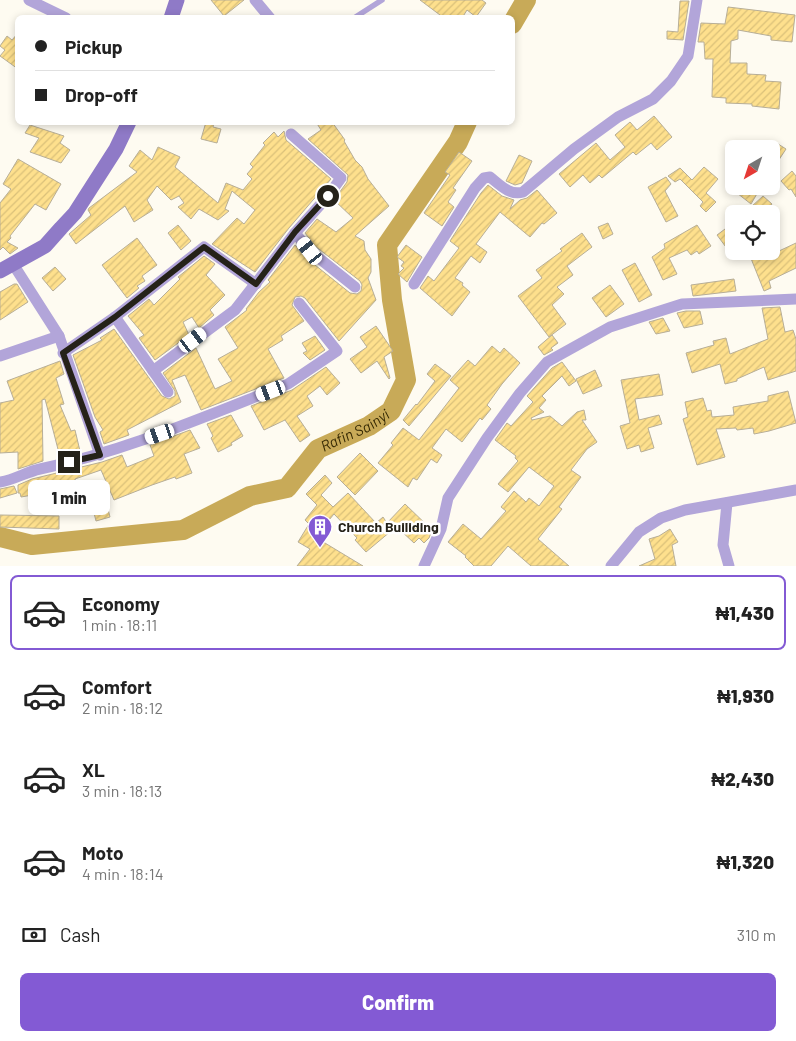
<!DOCTYPE html>
<meta charset="utf-8">
<style>
:root{--surface:#fff;--page:#f2f2f2;--text:#222;--muted:#767676;--line:#e0e0e0;--accent:#835ad4}
body{margin:0;font-family:Barlow,sans-serif;background:var(--page);color:var(--text);height:100vh;display:flex;flex-direction:column;font-size:19px;white-space:nowrap}
*{box-sizing:border-box;margin:0}
p{font-size:16px;color:var(--muted)}
.icon{flex:none;width:28px;height:28px;fill:none;stroke:currentColor;stroke-width:2;stroke-linecap:round;stroke-linejoin:round}
.map{position:relative;height:566px;overflow:hidden}
.drawer{display:flex;flex-direction:column;background:var(--surface);flex:1}
.drawer>*{flex:none}
.banner{position:absolute;left:15px;top:15px;width:500px;height:110px;border-radius:8px;box-shadow:0 2px 8px #0003;display:grid;align-content:center;height:110px;padding:0 20px;background:var(--surface)}
.needle{width:32px;rotate:219deg}
.tools{position:absolute;left:725px;top:140px;display:grid;gap:10px}
.tools a{display:grid;place-items:center;width:55px;height:55px;border-radius:8px;background:var(--surface);box-shadow:0 2px 8px #0003;font-size:25px}
.end{position:absolute;width:22px;height:22px;margin:-11px;border:6px solid #252219;background:#fff;box-shadow:0 0 0 2px #fff}
.from{border-radius:50%}
.bubble{position:absolute;height:35px;border-radius:8px;background:var(--surface);box-shadow:0 2px 8px #0003;font-size:16px;font-weight:800;line-height:35px;text-align:center}
.car{position:absolute;width:15px;height:30px;margin:-15px -8px;border-radius:6px;box-shadow:0 0 4px 1px #0007;background:linear-gradient(#fff 24%,#345 0 40%,#fff 0 76%,#345 0 86%,#fff 0)}
.banner b{display:flex;align-items:center;gap:18px;height:48px;font-size:19px}
.banner b+b{border-top:1px solid var(--line)}
.banner i{width:12px;height:12px;background:var(--text)}
ul{padding:9px 0 0;list-style:none}
li{display:flex;align-items:center;gap:15px;height:75px;margin:0 10px 8px;padding:0 10px;border:2px solid transparent;border-radius:8px}
li div{flex:1}
li b{display:block;font-size:19px}
li em{font-style:normal;font-weight:800}
li.current{border-color:var(--accent)}
li>.icon{width:45px;height:45px;stroke-width:1.5}
.pay{display:flex;align-items:center;gap:12px;height:55px;padding:0 20px;font-size:19px}
.pay p{margin-inline-start:auto}
.button{display:flex;gap:10px;margin-top:auto;padding:10px 20px}
.button a{flex:1;height:58px;border-radius:8px;background:var(--accent);color:#fff;font-size:20px;font-weight:800;line-height:58px;text-align:center}
.map>svg:first-child{display:block}
</style>
<div class="map">
<svg width="796" height="566" viewBox="0 0 796 566">
<defs>
<pattern id="building-hatch" width="6" height="6" patternUnits="userSpaceOnUse" patternTransform="scale(1.25)"><rect width="6" height="6" fill="#fee08d"/><path d="M-1 1l2-2M0 6l6-6M5 7l2-2" fill="none" stroke="#dac079"/></pattern>
</defs>
<rect width="100%" height="100%" fill="#fefbf1"/>
<g fill="none" stroke-linecap="round" stroke-linejoin="round">
<g stroke="#c8aa58" stroke-width="20">
<path d="M 512,24 L 526,0"/>
<path id="s1" d="M 0,537 L 32,545 L 183,530 L 250,496 L 287,488 L 318,449 L 369,426 L 391,411 L 406,380 L 392,300 L 387,245 L 458,142 L 467,122"/>
</g>
</g>
<g fill="url(#building-hatch)" stroke="#b7ae97">
<path d="M 211,0 L 244,0 L 224,16 Z"/>
<path d="M 420,0 L 482,0 L 486,3 L 476,17 L 467,10 L 462,18 L 444,18 Z"/>
<path d="M 680,1 L 689,1 L 683,40 L 667,39 L 667,31 L 678,32 Z"/>
<path d="M 728,7 L 795,15 L 792,42 L 771,40 L 771,36 L 738,30 L 738,39 L 731,41 L 730,63 L 747,63 L 747,74 L 766,75 L 765,81 L 781,82 L 779,109 L 752,106 L 752,104 L 726,103 L 726,98 L 712,97 L 713,59 L 705,59 L 704,42 L 698,42 L 701,23 L 725,24 Z"/>
<path d="M 18,33 L 18,69 L 0,56 L 5,50 L 0,46 L 7,36 L 12,40 Z"/>
<path d="M 654,116 L 672,137 L 657,150 L 651,143 L 636,155 L 633,152 L 602,178 L 599,175 L 590,183 L 583,175 L 570,187 L 559,174 L 596,143 L 610,160 L 625,147 L 615,135 L 630,122 L 637,130 Z"/>
<path d="M 206,122 L 214,122 L 213,127 L 221,129 L 217,143 L 201,139 Z"/>
<path d="M 316,122 L 332,122 L 345,140 L 344,141 L 355,160 L 362,167 L 368,179 L 389,206 L 355,236 L 364,241 L 365,250 L 371,259 L 371,272 L 368,278 L 376,300 L 339,341 L 305,298 L 301,296 L 295,297 L 292,305 L 304,321 L 281,336 L 283,340 L 268,349 L 284,378 L 201,410 L 185,375 L 172,380 L 181,402 L 127,430 L 129,435 L 104,444 L 100,432 L 103,430 L 95,417 L 73,355 L 102,340 L 100,338 L 114,329 L 162,396 L 169,399 L 175,396 L 175,391 L 163,373 L 196,348 L 215,389 L 232,381 L 218,359 L 238,348 L 225,327 L 247,310 L 246,309 L 259,292 L 270,282 L 268,280 L 295,245 L 305,257 L 350,293 L 357,294 L 361,291 L 362,285 L 360,281 L 315,246 L 305,233 L 317,219 L 336,232 L 353,218 L 334,200 L 347,182 L 348,175 L 308,139 L 321,130 Z"/>
<path d="M 30,125 L 64,136 L 60,143 L 70,150 L 61,163 L 30,152 L 39,138 L 25,133 Z"/>
<path d="M 284,131 L 286,140 L 331,179 L 289,228 L 255,272 L 212,244 L 237,218 L 244,224 L 255,210 L 232,191 L 225,209 L 229,211 L 218,220 L 199,209 L 191,219 L 178,207 L 184,203 L 179,196 L 171,200 L 157,186 L 147,200 L 153,210 L 134,222 L 125,206 L 76,244 L 69,234 L 91,215 L 88,210 L 89,208 L 137,172 L 129,166 L 140,150 L 152,160 L 158,147 L 180,157 L 175,167 L 218,203 L 226,183 L 243,190 L 252,179 L 247,174 L 253,167 L 250,164 L 265,145 L 263,143 L 274,132 L 278,137 Z"/>
<path d="M 775,142 L 786,149 L 771,172 L 771,148 Z"/>
<path d="M 459,152 L 472,161 L 453,188 L 456,190 L 448,202 L 454,207 L 442,226 L 424,213 L 450,175 L 445,172 Z"/>
<path d="M 519,155 L 532,161 L 522,183 L 515,185 L 506,181 Z"/>
<path d="M 18,159 L 61,184 L 46,210 L 35,204 L 10,236 L 11,238 L 7,242 L 18,248 L 10,254 L 3,247 L 0,250 L 0,203 L 11,189 L 3,184 Z"/>
<path d="M 704,167 L 718,179 L 706,193 L 716,202 L 706,212 L 700,206 L 703,202 L 680,179 L 675,182 L 668,176 L 680,168 L 692,180 Z"/>
<path d="M 792,171 L 796,176 L 796,197 L 791,189 L 789,190 L 781,181 Z"/>
<path d="M 666,177 L 671,184 L 665,191 L 678,216 L 666,222 L 648,187 Z"/>
<path d="M 488,185 L 502,196 L 514,200 L 510,209 L 520,200 L 527,198 L 537,190 L 557,213 L 544,224 L 542,223 L 530,237 L 500,212 L 476,244 L 487,252 L 480,263 L 471,256 L 455,278 L 463,283 L 462,285 L 470,292 L 452,316 L 420,288 L 428,276 L 434,281 L 459,248 L 450,241 L 481,193 Z"/>
<path d="M 728,186 L 751,186 L 758,192 L 751,204 Z"/>
<path d="M 763,196 L 772,204 L 764,214 L 758,214 L 751,207 Z"/>
<path d="M 608,223 L 613,234 L 603,239 L 598,227 Z"/>
<path d="M 178,225 L 191,241 L 181,250 L 168,233 Z"/>
<path d="M 697,225 L 711,246 L 699,254 L 697,251 L 691,255 L 687,250 L 669,258 L 677,274 L 663,280 L 652,257 L 665,248 L 664,244 Z"/>
<path d="M 729,226 L 734,233 L 734,258 L 717,235 Z"/>
<path d="M 582,233 L 592,247 L 567,266 L 573,275 L 557,287 L 564,294 L 552,305 L 566,324 L 549,337 L 518,296 L 542,278 L 536,270 L 562,251 L 560,249 Z"/>
<path d="M 137,238 L 157,265 L 142,276 L 145,281 L 137,286 L 139,288 L 127,298 L 102,265 Z"/>
<path d="M 796,243 L 796,268 L 769,281 L 771,288 L 764,291 L 748,251 L 779,251 Z"/>
<path d="M 406,245 L 422,257 L 407,282 L 398,274 L 404,268 L 401,266 L 404,262 L 397,257 Z"/>
<path d="M 204,256 L 215,264 L 206,275 L 225,295 L 210,310 L 214,315 L 199,328 L 192,317 L 183,322 L 189,335 L 155,360 L 139,338 L 144,335 L 128,316 L 149,299 L 154,305 L 180,279 L 178,277 Z"/>
<path d="M 635,263 L 652,295 L 639,302 L 622,270 Z"/>
<path d="M 55,267 L 66,279 L 53,291 L 42,278 Z"/>
<path d="M 734,279 L 736,291 L 693,296 L 691,285 Z"/>
<path d="M 14,284 L 17,284 L 28,302 L 0,320 L 0,292 Z"/>
<path d="M 610,285 L 624,304 L 606,317 L 592,298 Z"/>
<path d="M 780,307 L 785,332 L 793,330 L 796,339 L 796,371 L 768,380 L 764,367 L 737,379 L 737,381 L 725,384 L 720,364 L 692,373 L 686,353 L 714,345 L 713,341 L 726,338 L 730,354 L 768,339 L 762,308 Z"/>
<path d="M 686,311 L 700,311 L 703,324 L 684,328 L 677,313 Z"/>
<path d="M 663,318 L 670,331 L 656,334 L 649,322 Z"/>
<path d="M 376,326 L 393,351 L 384,357 L 390,378 L 389,379 L 377,361 L 361,373 L 350,359 L 367,347 L 360,337 Z"/>
<path d="M 552,335 L 558,343 L 551,348 L 553,350 L 544,355 L 538,347 Z"/>
<path d="M 315,336 L 325,350 L 310,360 L 303,353 L 307,351 L 302,343 Z"/>
<path d="M 492,346 L 500,353 L 504,348 L 520,363 L 502,384 L 487,405 L 491,409 L 482,420 L 480,418 L 462,442 L 446,429 L 432,448 L 442,455 L 437,463 L 431,459 L 417,480 L 413,478 L 408,487 L 378,463 L 393,445 L 391,443 L 403,428 L 419,440 L 459,388 L 450,380 L 468,360 L 475,366 Z"/>
<path d="M 60,361 L 64,374 L 56,378 L 64,404 L 60,405 L 71,431 L 75,430 L 80,451 L 60,457 L 45,399 L 42,400 L 43,461 L 18,469 L 18,452 L 0,453 L 0,403 L 14,400 L 7,381 Z"/>
<path d="M 562,362 L 576,381 L 569,386 L 562,376 L 542,396 L 546,400 L 539,408 L 544,412 L 531,418 L 532,420 L 550,416 L 562,426 L 577,412 L 584,410 L 586,420 L 582,420 L 597,442 L 587,449 L 571,470 L 581,477 L 559,507 L 562,509 L 538,539 L 569,566 L 531,566 L 508,546 L 491,566 L 474,566 L 465,557 L 466,556 L 448,542 L 463,524 L 481,539 L 506,511 L 501,507 L 514,491 L 526,502 L 529,498 L 539,506 L 554,486 L 529,467 L 508,492 L 498,484 L 518,461 L 515,458 L 516,456 L 495,440 L 507,423 L 511,426 L 533,402 L 527,396 L 552,368 Z"/>
<path d="M 435,364 L 451,376 L 409,426 L 403,420 L 416,404 L 417,405 L 435,381 L 427,374 Z"/>
<path d="M 326,367 L 340,383 L 327,395 L 320,386 L 307,396 L 313,406 L 297,416 L 310,435 L 300,442 L 285,420 L 264,430 L 251,406 L 292,390 Z"/>
<path d="M 595,370 L 602,386 L 583,394 L 576,379 Z"/>
<path d="M 659,374 L 663,395 L 635,399 L 639,420 L 659,415 L 662,424 L 648,428 L 654,448 L 641,452 L 639,445 L 627,449 L 620,426 L 630,423 L 621,380 Z"/>
<path d="M 788,391 L 796,423 L 769,431 L 754,434 L 753,428 L 737,430 L 736,428 L 716,429 L 725,457 L 697,465 L 683,419 L 688,417 L 685,402 L 703,398 L 707,411 L 711,410 L 712,417 L 734,415 L 733,407 L 768,401 L 768,396 Z"/>
<path d="M 231,415 L 243,436 L 231,443 L 232,445 L 218,452 L 211,438 L 213,436 L 207,424 Z"/>
<path d="M 190,430 L 200,448 L 184,454 L 192,473 L 176,479 L 175,477 L 152,485 L 114,500 L 101,470 L 75,479 L 77,487 L 66,490 L 68,493 L 39,499 L 38,494 L 21,497 L 20,493 L 18,493 L 18,485 L 32,479 L 102,462 L 122,455 L 127,467 L 154,456 L 150,445 Z"/>
<path d="M 360,453 L 378,471 L 355,495 L 337,477 Z"/>
<path d="M 325,475 L 332,483 L 321,495 L 333,507 L 348,493 L 376,523 L 383,517 L 387,523 L 405,504 L 432,530 L 429,538 L 424,543 L 419,538 L 414,543 L 399,529 L 403,521 L 366,552 L 355,540 L 357,538 L 334,514 L 315,537 L 363,566 L 297,566 L 310,549 L 298,542 L 309,524 L 305,520 L 317,505 L 306,494 Z"/>
<path d="M 14,486 L 17,493 L 0,498 L 0,489 Z"/>
<path d="M 106,501 L 110,517 L 96,521 L 92,505 Z"/>
<path d="M 0,515 L 59,516 L 59,529 L 0,527 Z"/>
<path d="M 670,529 L 678,542 L 672,545 L 676,566 L 639,566 L 655,559 L 649,539 L 659,536 Z"/>
</g>
<g fill="none" stroke-linecap="round" stroke-linejoin="round">
<path stroke="#b2a5d9" stroke-width="5.5" d="M 354,18 L 382,0"/>
<g stroke="#b2a5d9" stroke-width="11">
<path d="M 29,0 L 66,18"/>
<path d="M 255,0 L 270,18"/>
<path d="M 291,134 L 341,178 L 328,196 L 295,233"/>
<path d="M 13,264 L 59,336 L 100,455"/>
<path d="M 414,284 L 475,188 L 484,178 L 490,177 C 500,185 510,196 523,192 L 574,149 L 618,117 L 653,99 L 671,81 L 688,56 L 697,0"/>
<path d="M 115,317 L 168,392"/>
<path d="M 63,353 L 115,317 L 204,247 L 256,284"/>
<path d="M 0,356 L 59,336"/>
<path d="M 153,371 L 235,310 L 295,233 L 310,251 L 355,287"/>
<path d="M 0,482 C 14,480 26,472 40,469 C 126,451 206,416 288,384 L 337,351 L 299,303"/>
<path d="M 727,503 L 723,545 L 729,566"/>
<path d="M 424,566 L 441,529 L 448,498 L 487,438 L 520,393 L 547,362 L 610,327 L 682,304 L 796,299"/>
<path d="M 611,566 L 639,532 L 661,518 L 685,510 L 796,490"/>
</g>
<g stroke="#8f7ac7" stroke-width="15">
<path d="M 171,18 L 177,0"/>
<path d="M 0,271 L 45,246 L 61,228 L 75,213 L 116,149 L 129,122"/>
</g>
</g>
<g fill="none" stroke-linecap="round" stroke-linejoin="round">
<path stroke="#252219" stroke-width="6" d="M 69,462 L 100,455 L 63,353 L 115,317 L 204,247 L 256,284 L 295,232 L 328,196"/>
</g>
<defs>
<symbol id="building-pin" viewBox="-11 -11 22 30"><path d="M0 17L-7.5 6A9.5 9.5 0 1 1 7.5 6Z" fill="#835ad4" stroke="#fff"/><path d="M-4-6H4V6H1V3H-1V6H-4ZM-2.5-4.3h1.7v1.8h-1.7ZM.8-4.3h1.7v1.8H.8ZM-2.5-1h1.7V.8h-1.7ZM.8-1h1.7V.8H.8Z" fill="#fff"/></symbol>
</defs>
<g fill-rule="evenodd">
<use href="#building-pin" x="306" y="513" width="28" height="38"/>
</g>
<g text-anchor="middle" stroke-width="5" stroke-linejoin="round" paint-order="stroke">
<g font-size="14" font-weight="bold" fill="#252219" stroke="#fff" text-anchor="start">
<text x="338" y="532">Church Builiding</text>
</g>
<g font-size="15" font-style="italic" fill="#342802" stroke="#fff">
<text dy="5" stroke="none"><textPath href="#s1" startOffset="389">Rafin Sainyi</textPath></text>
</g>
</g>
</svg>
<div class="tools">
<a><svg class="needle" viewBox="-14 -14 28 28"><path d="M0-13l5 13h-10z" fill="#e53935"/><path d="M0 13l5-13h-10z" fill="#767676"/></svg></a>
<a><svg class="icon" aria-label="locate" viewBox="0 0 24 24"><circle cx="12" cy="12" r="6"/><path d="M12 2v4M12 18v4M2 12h4M18 12h4"/></svg></a>
</div>
<i class="end from" style="left:328px;top:196px"></i>
<i class="end" style="left:69px;top:462px"></i>
<div class="bubble" style="left:28px;top:480px;width:82px">1 min</div>
<i class="car" style="left:310px;top:251px;rotate:322deg"></i>
<i class="car" style="left:193px;top:340px;rotate:53deg"></i>
<i class="car" style="left:271px;top:391px;rotate:249deg"></i>
<i class="car" style="left:160px;top:434px;rotate:251deg"></i>
<div class="banner">
<b><i class="from"></i>Pickup</b>
<b><i></i>Drop-off</b>
</div>
</div>
<section class="drawer">
<ul>
<li class="current"><svg class="icon" aria-label="car" viewBox="0 0 24 24"><path d="M5 17H2v-5l4-1 3-4h7l3 4 3 1v5h-3M9 17h6M6 11h13"/><circle cx="7" cy="17" r="2"/><circle cx="17" cy="17" r="2"/></svg><div><b>Economy</b><p>1 min · 18:11</p></div><em>₦1,430</em></li>
<li><svg class="icon" aria-label="car" viewBox="0 0 24 24"><path d="M5 17H2v-5l4-1 3-4h7l3 4 3 1v5h-3M9 17h6M6 11h13"/><circle cx="7" cy="17" r="2"/><circle cx="17" cy="17" r="2"/></svg><div><b>Comfort</b><p>2 min · 18:12</p></div><em>₦1,930</em></li>
<li><svg class="icon" aria-label="car" viewBox="0 0 24 24"><path d="M5 17H2v-5l4-1 3-4h7l3 4 3 1v5h-3M9 17h6M6 11h13"/><circle cx="7" cy="17" r="2"/><circle cx="17" cy="17" r="2"/></svg><div><b>XL</b><p>3 min · 18:13</p></div><em>₦2,430</em></li>
<li><svg class="icon" aria-label="car" viewBox="0 0 24 24"><path d="M5 17H2v-5l4-1 3-4h7l3 4 3 1v5h-3M9 17h6M6 11h13"/><circle cx="7" cy="17" r="2"/><circle cx="17" cy="17" r="2"/></svg><div><b>Moto</b><p>4 min · 18:14</p></div><em>₦1,320</em></li>
</ul>
<div class="pay"><svg class="icon" aria-label="cash" viewBox="0 0 24 24"><path d="M3 7h18v10H3z"/><circle cx="12" cy="12" r="2"/></svg>Cash<p>310 m</p></div>
<div class="button"><a>Confirm</a></div>
</section>
